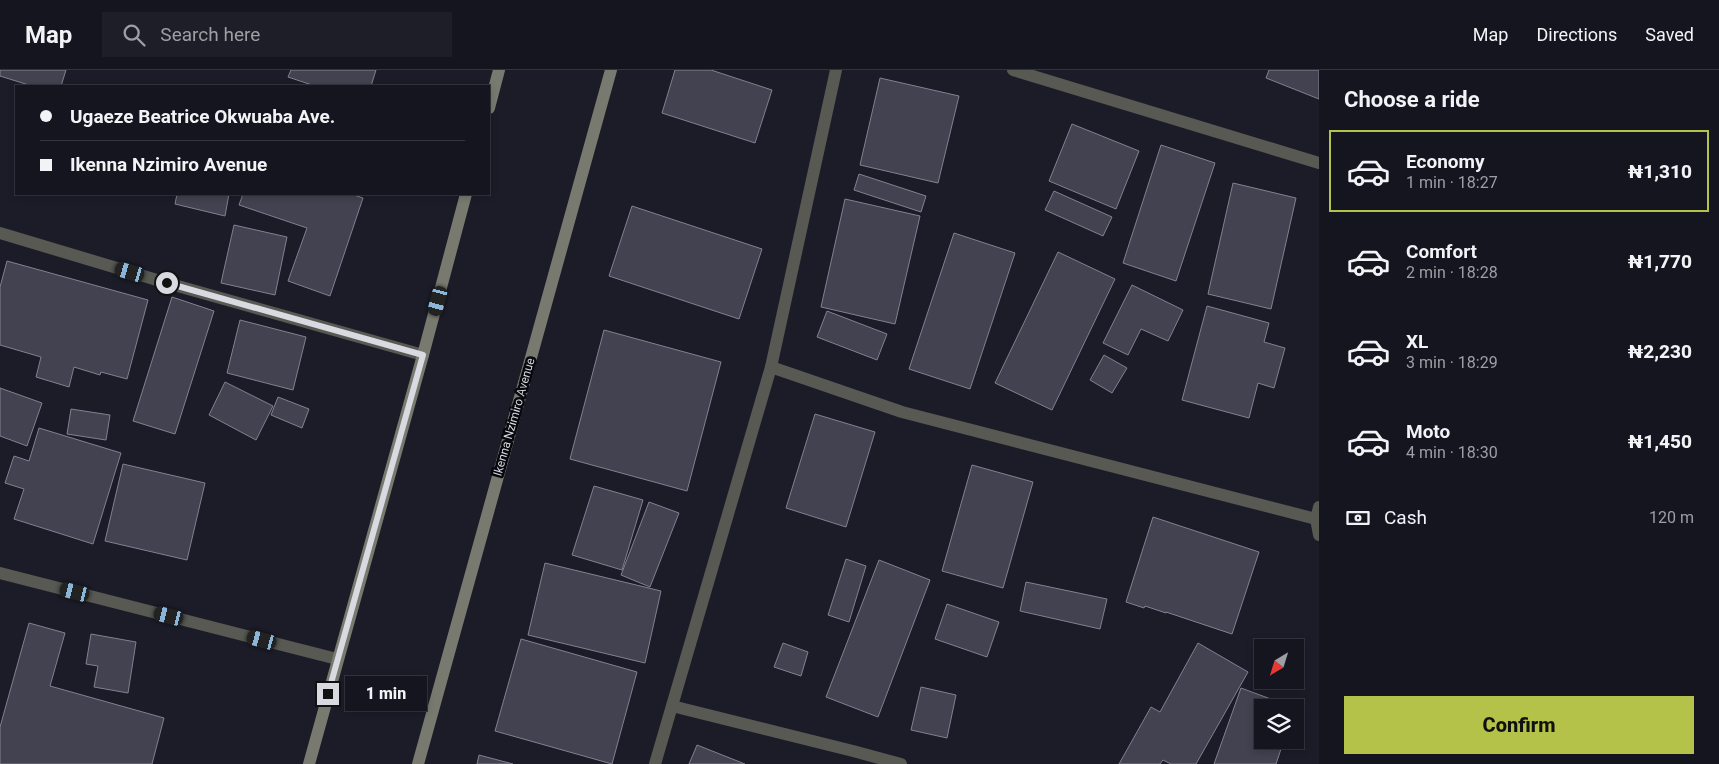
<!DOCTYPE html>
<meta charset="utf-8">
<style>
:root{--surface:#15151f;--page:#1e1e28;--text:#f1f3f6;--muted:#9d9fa4;--line:#34343d;--accent:#b5c249}
body{margin:0;font-family:Roboto,sans-serif;background:var(--page);color:var(--text);height:100vh;display:flex;flex-direction:column;font-size:19px;white-space:nowrap}
*{box-sizing:border-box;margin:0}
p{font-size:16px;color:var(--muted)}
.icon{flex:none;width:28px;height:28px;fill:none;stroke:currentColor;stroke-width:2;stroke-linecap:round;stroke-linejoin:round}
.map{position:relative;flex:1;overflow:hidden}
.sheet{display:flex;flex-direction:column;background:var(--surface);width:400px}
.sheet>*{flex:none}
.guide{position:absolute;left:15px;top:15px;width:475px;height:110px;border-radius:0px;box-shadow:0 2px 8px #0003,0 0 0 1px var(--line);display:grid;align-content:center;height:110px;padding:0 25px;background:var(--surface)}
.needle{width:32px;rotate:218deg}
.tools{position:absolute;left:1254px;top:569px;display:grid;gap:10px}
.tools a{display:grid;place-items:center;width:50px;height:50px;border-radius:0px;background:var(--surface);box-shadow:0 2px 8px #0003,0 0 0 1px var(--line);font-size:25px}
.end{position:absolute;width:22px;height:22px;margin:-11px;border:6px solid #d9d9e2;background:#111;box-shadow:0 0 0 2px #111}
.from{border-radius:50%}
.bubble{position:absolute;height:35px;border-radius:0px;background:var(--surface);box-shadow:0 2px 8px #0003,0 0 0 1px var(--line);font-size:16px;font-weight:800;line-height:35px;text-align:center}
.car{position:absolute;width:15px;height:30px;margin:-15px -8px;border-radius:6px;box-shadow:0 0 4px 1px #0007;background:linear-gradient(#222 24%,#8ab4d8 0 40%,#222 0 76%,#8ab4d8 0 86%,#222 0)}
.guide b{display:flex;align-items:center;gap:18px;height:48px;font-size:19px}
.guide b+b{border-top:1px solid var(--line)}
.guide i{width:12px;height:12px;background:var(--text)}
ul{padding:0;list-style:none}
li{display:flex;align-items:center;gap:15px;height:82px;margin:0 10px 8px;padding:0 15px;border:2px solid transparent;border-radius:0px}
li div{flex:1}
li b{display:block;font-size:19px}
li em{font-style:normal;font-weight:800}
li.active{border-color:var(--accent)}
li>.icon{width:45px;height:45px;stroke-width:1.5}
h2{padding:0 25px;font-size:22px;line-height:60px}
.pay{display:flex;align-items:center;gap:12px;height:55px;padding:0 25px;font-size:19px}
.pay p{margin-inline-start:auto}
.action{display:flex;gap:10px;margin-top:auto;padding:10px 25px}
.action a{flex:1;height:58px;border-radius:0px;background:var(--accent);color:#111;font-size:20px;font-weight:800;line-height:58px;text-align:center}
header{display:flex;align-items:center;gap:30px;box-sizing:border-box;height:70px;padding:0 25px;background:var(--surface);border-bottom:1px solid var(--line)}
header strong{font-size:24px}
nav{display:flex;gap:28px;margin-inline-start:auto;font-size:18px}
.search{width:350px;height:45px;background:var(--page);display:flex;align-items:center;gap:12px;box-sizing:border-box;padding:0 18px;border-radius:0px;color:var(--muted);font-size:19px}
main{display:flex;flex:1;min-height:0}
.map>svg:first-child{display:block}
</style>
<header>
<strong>Map</strong>
<div class="search"><svg class="icon" aria-label="search" viewBox="0 0 24 24"><circle cx="10" cy="10" r="6"/><path d="M15 15l6 6"/></svg>Search here</div>
<nav><a>Map</a><a>Directions</a><a>Saved</a></nav>
</header>
<main>
<div class="map">
<svg width="1319" height="694" viewBox="0 0 1319 694">
<rect width="100%" height="100%" fill="#1c1c29"/>
<g fill="#424250" stroke="#818191">
<path d="M 0,0 L 66,0 L 61,16 L 32,16 L 0,6 Z"/>
<path d="M 291,0 L 376,0 L 371,16 L 315,16 L 288,7 Z"/>
<path d="M 675,0 L 711,0 L 772,20 L 755,73 L 662,43 Z"/>
<path d="M 1269,0 L 1319,0 L 1319,29 L 1266,8 Z"/>
<path d="M 880,8 L 959,26 L 938,113 L 860,95 Z"/>
<path d="M 1072,54 L 1139,81 L 1116,139 L 1049,111 Z"/>
<path d="M 1161,75 L 1215,93 L 1176,211 L 1123,193 Z"/>
<path d="M 859,104 L 926,126 L 921,142 L 854,120 Z"/>
<path d="M 1233,113 L 1296,128 L 1271,239 L 1208,224 Z"/>
<path d="M 1054,121 L 1112,147 L 1103,166 L 1045,140 Z"/>
<path d="M 177,124 L 229,124 L 225,146 L 175,134 Z"/>
<path d="M 243,124 L 351,124 L 363,128 L 330,226 L 288,211 L 307,158 L 239,135 Z"/>
<path d="M 845,129 L 920,146 L 895,254 L 821,237 Z"/>
<path d="M 632,136 L 762,179 L 739,249 L 609,206 Z"/>
<path d="M 234,155 L 287,167 L 275,225 L 221,213 Z"/>
<path d="M 954,163 L 1015,183 L 970,319 L 909,299 Z"/>
<path d="M 1058,182 L 1115,209 L 1052,340 L 995,313 Z"/>
<path d="M 7,191 L 148,230 L 127,309 L 101,302 L 100,305 L 74,297 L 69,317 L 36,307 L 41,287 L 0,275 L 0,217 Z"/>
<path d="M 1132,215 L 1183,240 L 1168,271 L 1141,259 L 1128,285 L 1103,273 Z"/>
<path d="M 172,227 L 214,241 L 175,364 L 133,351 Z"/>
<path d="M 1207,236 L 1269,253 L 1264,272 L 1285,278 L 1274,318 L 1258,313 L 1249,348 L 1182,330 Z"/>
<path d="M 827,241 L 887,264 L 877,290 L 817,267 Z"/>
<path d="M 240,250 L 306,267 L 293,320 L 227,303 Z"/>
<path d="M 604,260 L 721,292 L 687,421 L 570,389 Z"/>
<path d="M 1104,285 L 1127,298 L 1112,323 L 1090,310 Z"/>
<path d="M 225,312 L 273,336 L 256,370 L 209,345 Z"/>
<path d="M 0,318 L 42,333 L 27,376 L 0,366 Z"/>
<path d="M 278,327 L 309,339 L 302,358 L 271,345 Z"/>
<path d="M 71,339 L 110,345 L 106,370 L 67,364 Z"/>
<path d="M 815,344 L 875,362 L 846,457 L 786,438 Z"/>
<path d="M 39,358 L 121,383 L 93,474 L 14,449 L 24,419 L 5,413 L 14,386 L 29,391 Z"/>
<path d="M 123,394 L 205,413 L 187,490 L 105,471 Z"/>
<path d="M 972,395 L 1033,412 L 1003,518 L 942,501 Z"/>
<path d="M 594,416 L 643,430 L 622,500 L 572,485 Z"/>
<path d="M 649,432 L 679,443 L 650,517 L 621,505 Z"/>
<path d="M 1153,447 L 1259,482 L 1232,564 L 1166,542 L 1166,543 L 1145,536 L 1144,538 L 1126,532 Z"/>
<path d="M 846,489 L 866,496 L 849,552 L 828,545 Z"/>
<path d="M 879,490 L 930,510 L 878,647 L 826,627 Z"/>
<path d="M 545,493 L 661,521 L 645,593 L 528,565 Z"/>
<path d="M 1026,512 L 1107,529 L 1100,559 L 1020,541 Z"/>
<path d="M 947,534 L 999,552 L 987,587 L 935,569 Z"/>
<path d="M 29,553 L 65,563 L 50,616 L 164,648 L 152,694 L 0,694 L 0,657 Z"/>
<path d="M 91,564 L 136,572 L 128,623 L 94,617 L 98,596 L 86,594 Z"/>
<path d="M 521,569 L 637,602 L 612,694 L 495,661 Z"/>
<path d="M 783,573 L 808,582 L 801,606 L 774,597 Z"/>
<path d="M 1198,573 L 1248,602 L 1196,694 L 1171,694 L 1163,690 L 1160,694 L 1119,694 L 1151,637 L 1160,642 Z"/>
<path d="M 921,617 L 956,625 L 947,668 L 911,660 Z"/>
<path d="M 1241,618 L 1295,638 L 1262,638 L 1262,670 L 1284,670 L 1276,694 L 1214,694 Z"/>
<path d="M 697,675 L 745,694 L 689,694 Z"/>
<path d="M 479,685 L 513,694 L 477,694 Z"/>
</g>
<g fill="none" stroke-linecap="round" stroke-linejoin="round">
<g stroke="#575952" stroke-width="12">
<path d="M 1013,0 L 1319,93"/>
<path d="M 0,163 L 167,213 L 423,285"/>
<path d="M 771,297 L 902,342 L 1316,449"/>
<path d="M 1319,437 L 1316,449 L 1319,465"/>
<path d="M 0,503 L 337,589"/>
<path d="M 672,636 L 853,681 L 901,694"/>
<path d="M 655,694 L 771,297 L 836,0"/>
</g>
<g stroke="#787a6f" stroke-width="12">
<path d="M 489,38 L 499,0"/>
<path d="M 309,694 L 423,285 L 466,124"/>
<path d="M 418,694 L 611,0"/>
</g>
</g>
<g fill="none" stroke-linecap="round" stroke-linejoin="round">
<path stroke="#d9d9e2" stroke-width="6" d="M 167,213 L 423,285 L 328,624"/>
</g>
<g text-anchor="middle" stroke-width="5" stroke-linejoin="round" paint-order="stroke">
<g font-size="12" fill="#d9d9e2" stroke="#07070d">
<text transform="translate(514 347) rotate(-74)" y="4">Ikenna Nzimiro Avenue</text>
</g>
</g>
</svg>
<div class="tools">
<a><svg class="needle" viewBox="-14 -14 28 28"><path d="M0-13l5 13h-10z" fill="#e53935"/><path d="M0 13l5-13h-10z" fill="#9d9fa4"/></svg></a>
<a><svg class="icon" aria-label="layers" viewBox="0 0 24 24"><path d="M12 4l9 5-9 5-9-5zM3 14l9 5 9-5"/></svg></a>
</div>
<i class="end from" style="left:167px;top:213px"></i>
<i class="end" style="left:328px;top:624px"></i>
<div class="bubble" style="left:345px;top:606px;width:82px">1 min</div>
<i class="car" style="left:130px;top:202px;rotate:286deg"></i>
<i class="car" style="left:438px;top:231px;rotate:195deg"></i>
<i class="car" style="left:75px;top:522px;rotate:284deg"></i>
<i class="car" style="left:169px;top:546px;rotate:284deg"></i>
<i class="car" style="left:262px;top:570px;rotate:285deg"></i>
<div class="guide">
<b><i class="from"></i>Ugaeze Beatrice Okwuaba Ave.</b>
<b><i></i>Ikenna Nzimiro Avenue</b>
</div>
</div>
<section class="sheet">
<h2>Choose a ride</h2>
<ul>
<li class="active"><svg class="icon" aria-label="car" viewBox="0 0 24 24"><path d="M5 17H2v-5l4-1 3-4h7l3 4 3 1v5h-3M9 17h6M6 11h13"/><circle cx="7" cy="17" r="2"/><circle cx="17" cy="17" r="2"/></svg><div><b>Economy</b><p>1 min · 18:27</p></div><em>₦1,310</em></li>
<li><svg class="icon" aria-label="car" viewBox="0 0 24 24"><path d="M5 17H2v-5l4-1 3-4h7l3 4 3 1v5h-3M9 17h6M6 11h13"/><circle cx="7" cy="17" r="2"/><circle cx="17" cy="17" r="2"/></svg><div><b>Comfort</b><p>2 min · 18:28</p></div><em>₦1,770</em></li>
<li><svg class="icon" aria-label="car" viewBox="0 0 24 24"><path d="M5 17H2v-5l4-1 3-4h7l3 4 3 1v5h-3M9 17h6M6 11h13"/><circle cx="7" cy="17" r="2"/><circle cx="17" cy="17" r="2"/></svg><div><b>XL</b><p>3 min · 18:29</p></div><em>₦2,230</em></li>
<li><svg class="icon" aria-label="car" viewBox="0 0 24 24"><path d="M5 17H2v-5l4-1 3-4h7l3 4 3 1v5h-3M9 17h6M6 11h13"/><circle cx="7" cy="17" r="2"/><circle cx="17" cy="17" r="2"/></svg><div><b>Moto</b><p>4 min · 18:30</p></div><em>₦1,450</em></li>
</ul>
<div class="pay"><svg class="icon" aria-label="cash" viewBox="0 0 24 24"><path d="M3 7h18v10H3z"/><circle cx="12" cy="12" r="2"/></svg>Cash<p>120 m</p></div>
<div class="action"><a>Confirm</a></div>
</section>
</main>
